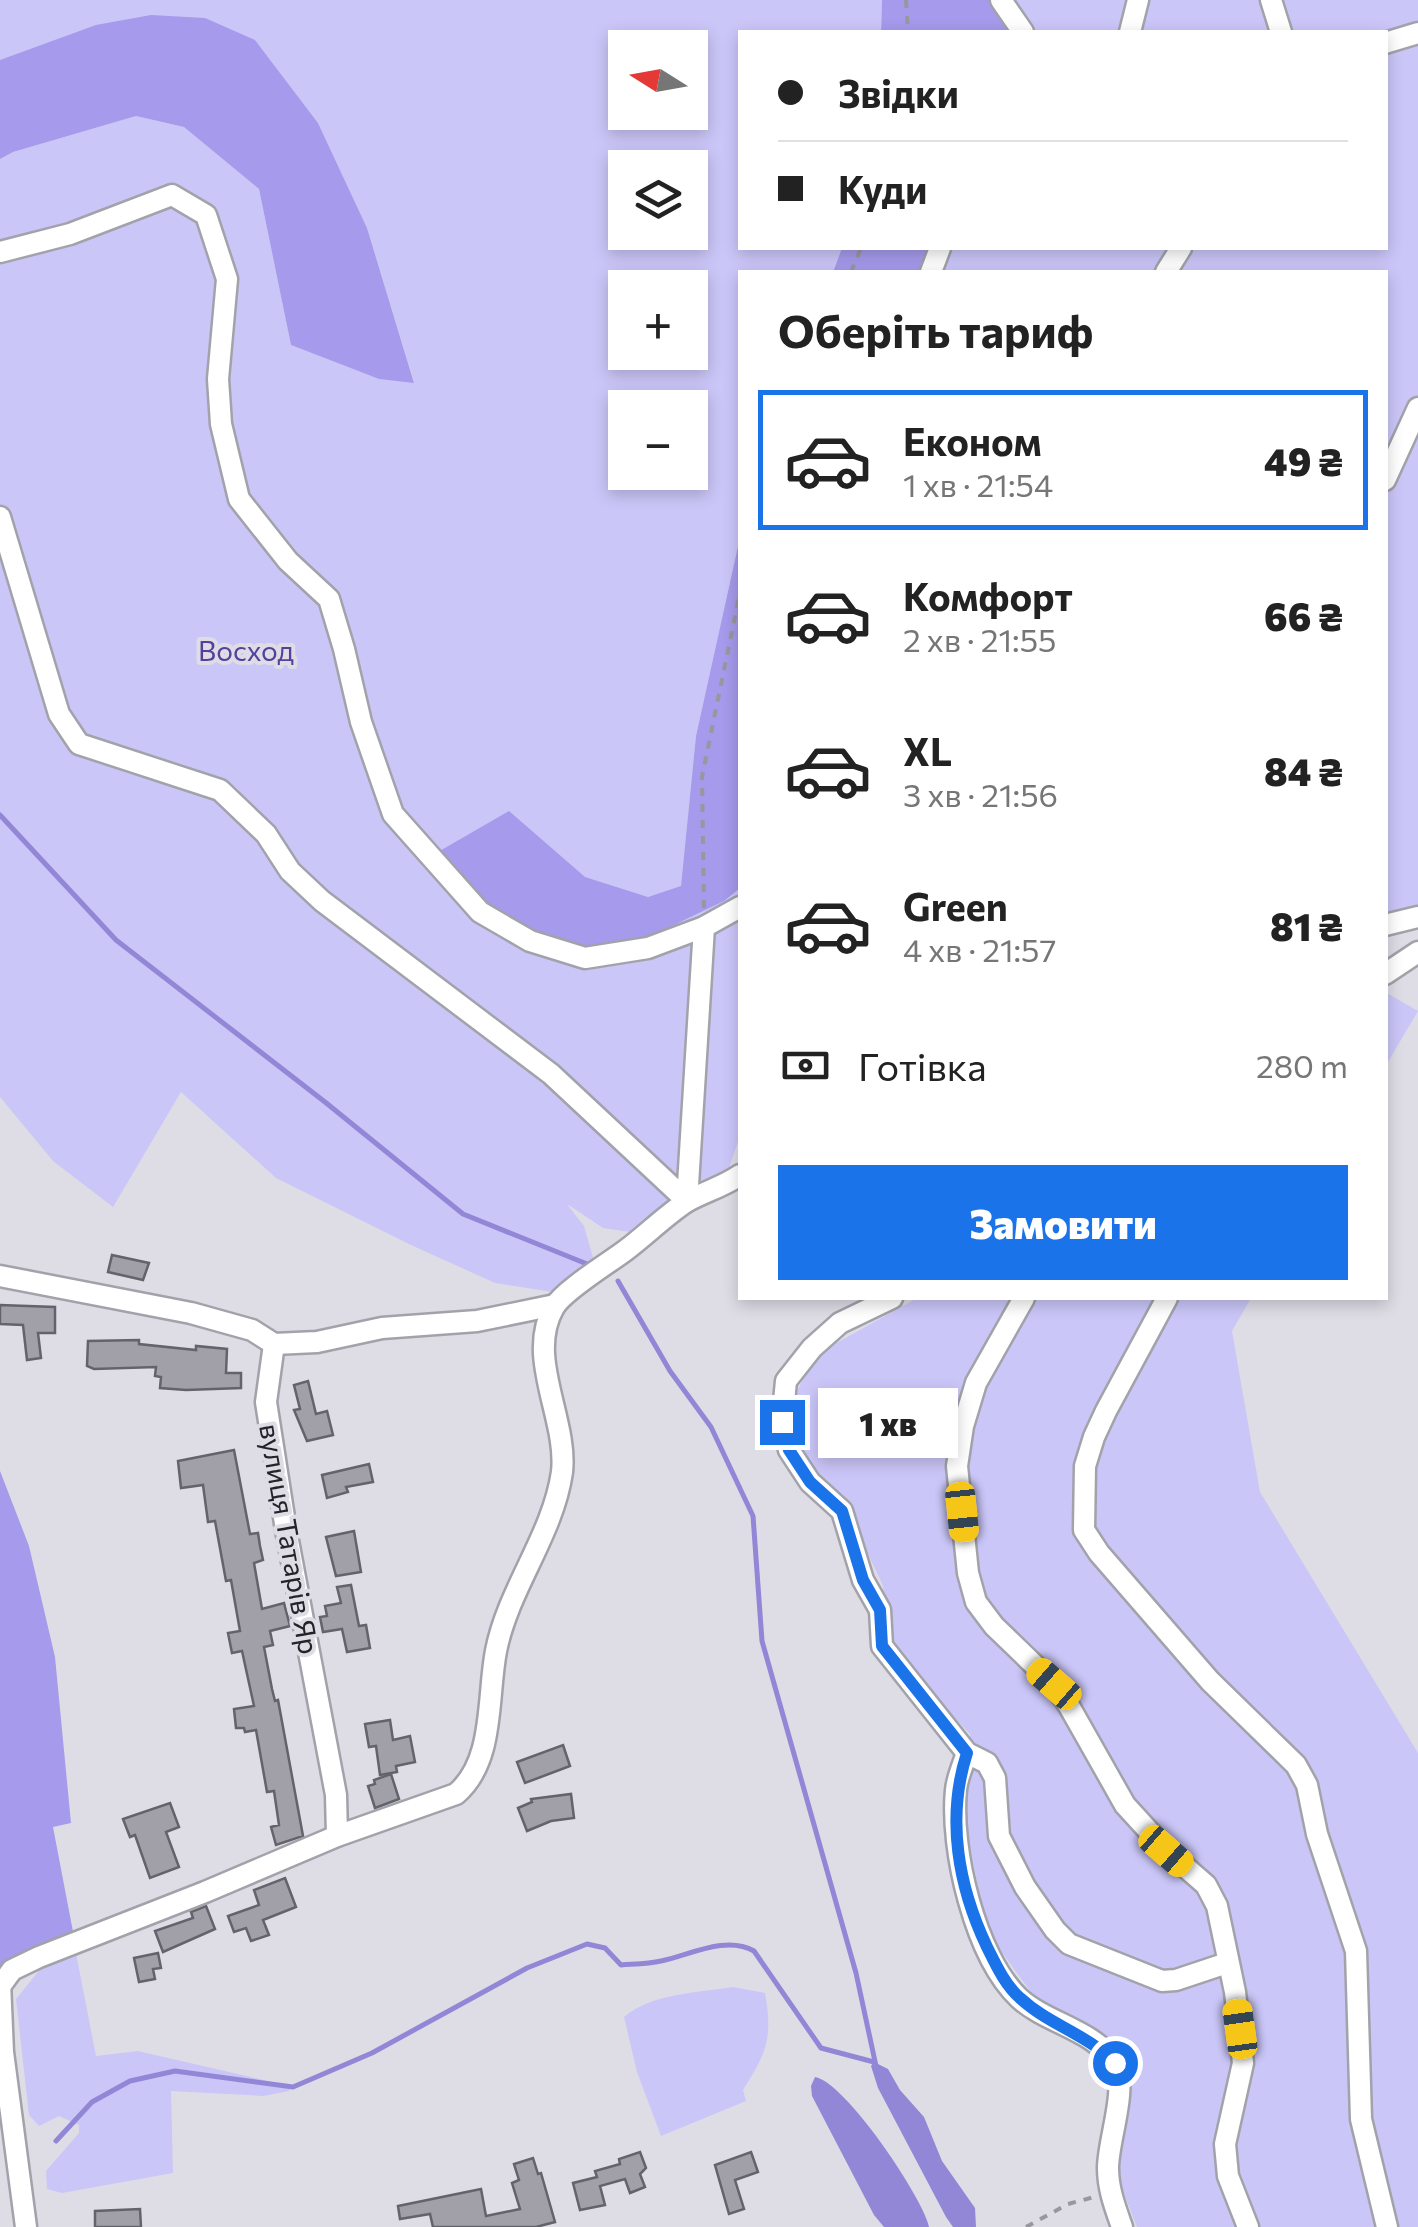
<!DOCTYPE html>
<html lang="uk">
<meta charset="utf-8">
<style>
:root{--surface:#fff;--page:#f6f6f6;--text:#222;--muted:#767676;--line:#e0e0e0;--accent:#1a73e8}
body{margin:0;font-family:Commissioner,sans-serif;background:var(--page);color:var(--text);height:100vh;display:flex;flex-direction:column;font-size:38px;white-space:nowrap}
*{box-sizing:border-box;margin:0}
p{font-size:32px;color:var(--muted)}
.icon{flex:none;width:55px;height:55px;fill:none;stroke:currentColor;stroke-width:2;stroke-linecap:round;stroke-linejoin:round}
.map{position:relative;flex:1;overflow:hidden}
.panel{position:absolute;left:738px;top:270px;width:650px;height:1030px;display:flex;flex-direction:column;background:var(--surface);border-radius:0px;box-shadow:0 5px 15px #0003}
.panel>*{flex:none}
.top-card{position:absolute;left:738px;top:30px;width:650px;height:220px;border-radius:0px;box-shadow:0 5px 15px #0003;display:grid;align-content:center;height:220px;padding:0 40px;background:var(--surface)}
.needle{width:65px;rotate:281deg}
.buttons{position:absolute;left:608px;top:30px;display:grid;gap:20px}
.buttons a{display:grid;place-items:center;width:100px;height:100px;border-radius:0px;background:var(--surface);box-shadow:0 5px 15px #0003;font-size:50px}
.end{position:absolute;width:45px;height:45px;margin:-22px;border:12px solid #1a73e8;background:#fff;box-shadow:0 0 0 5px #fff}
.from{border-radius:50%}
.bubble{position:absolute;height:70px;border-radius:0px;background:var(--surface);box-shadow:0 5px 15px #0003;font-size:32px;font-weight:800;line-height:70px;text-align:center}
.car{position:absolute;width:30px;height:60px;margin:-30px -15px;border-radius:12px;box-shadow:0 0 8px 2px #0007;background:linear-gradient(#f5c518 24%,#345 0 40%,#f5c518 0 76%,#345 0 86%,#f5c518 0)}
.top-card b{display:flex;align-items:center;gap:35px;height:95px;font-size:38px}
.top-card b+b{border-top:2px solid var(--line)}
.top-card i{width:25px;height:25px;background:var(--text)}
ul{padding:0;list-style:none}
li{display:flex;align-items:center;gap:30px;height:140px;margin:0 20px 15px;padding:0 20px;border:5px solid transparent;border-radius:0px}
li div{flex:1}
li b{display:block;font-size:38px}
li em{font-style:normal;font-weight:800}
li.on{border-color:var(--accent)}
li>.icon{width:90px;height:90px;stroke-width:1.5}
h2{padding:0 40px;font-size:45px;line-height:120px}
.pay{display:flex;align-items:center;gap:25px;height:110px;padding:0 40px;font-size:38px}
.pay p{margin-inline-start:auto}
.primary-button{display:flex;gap:20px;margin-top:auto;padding:20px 40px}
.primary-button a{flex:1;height:115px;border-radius:0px;background:var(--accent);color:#fff;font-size:40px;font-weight:800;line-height:115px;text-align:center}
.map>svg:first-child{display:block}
</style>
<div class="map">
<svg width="1418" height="2227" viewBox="0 0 1418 2227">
<rect width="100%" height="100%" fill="#dedde6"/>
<g fill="#cac6f8" fill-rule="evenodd">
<path d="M 0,0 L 882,0 L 881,32 L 740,32 L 740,248 L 842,248 L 833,272 L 740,272 L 740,537 L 696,736 L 681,887 L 648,897 L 584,877 L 509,812 L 532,933 L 740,887 L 740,1136 L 727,1174 L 644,1234 L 603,1228 L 567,1204 L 584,1226 L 596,1268 L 559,1293 L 495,1283 L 411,1245 L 276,1178 L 181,1092 L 113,1207 L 53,1161 L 0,1097 L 0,159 L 13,152 L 136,116 L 184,127 L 259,189 L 291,345 L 379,379 L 414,382 L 367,228 L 318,123 L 255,40 L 16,55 L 0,60 ZM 625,48 L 690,48 L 690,112 L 625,112 ZM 625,168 L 690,168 L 690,232 L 625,232 ZM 625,288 L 690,288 L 690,352 L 625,352 ZM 625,408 L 690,408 L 690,472 L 625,472 Z"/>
<path d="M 995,0 L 1418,0 L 1418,906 L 1385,914 L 1385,272 L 925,272 L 933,248 L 1385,248 L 1385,32 L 1017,32 Z"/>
<path d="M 1385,992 L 1418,1011 L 1385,1067 Z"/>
<path d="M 917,1298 L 1251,1298 L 1232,1331 L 1260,1492 L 1418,1753 L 1418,2227 L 1137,2227 L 1117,2176 L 1124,2116 L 1119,2052 L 1033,1995 L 987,1932 L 964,1817 L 970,1734 L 889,1651 L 883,1586 L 846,1506 L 795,1449 L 787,1409 L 817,1354 Z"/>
<path d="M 75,1948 L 96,2056 L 138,2051 L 290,2086 L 289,2091 L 263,2096 L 171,2091 L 173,2173 L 62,2193 L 47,2189 L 46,2171 L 79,2133 L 79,2125 L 59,2116 L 39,2126 L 29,2115 L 16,1999 L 50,1957 Z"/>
<path d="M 733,1987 L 765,1993 C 773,2038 767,2052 743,2090 L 746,2101 L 661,2136 L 637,2072 L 624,2017 C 653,1993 697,1993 733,1987 Z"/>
</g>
<g fill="#a59aeb">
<path d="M 882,0 L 995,0 L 1017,32 L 881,32 Z"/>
<path d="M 151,15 L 205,18 L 255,40 L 318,123 L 367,228 L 414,383 L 379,379 L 291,345 L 259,189 L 184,127 L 136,116 L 13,152 L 0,159 L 0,60 L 96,25 Z"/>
<path d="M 842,248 L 933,248 L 925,272 L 833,272 Z"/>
<path d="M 740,537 L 740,888 L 724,901 L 651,936 L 585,952 L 532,933 L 492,909 L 438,852 L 509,811 L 585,877 L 648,897 L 681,886 L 696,736 Z"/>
<path d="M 0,1471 L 29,1546 L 55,1657 L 71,1823 L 53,1827 L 74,1937 L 0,1975 Z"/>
</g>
<g fill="#9287d6">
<path d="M 874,2062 L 888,2069 L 900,2090 L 924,2117 L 942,2161 L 975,2208 L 976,2227 L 953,2227 L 946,2217 L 878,2088 L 871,2066 Z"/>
<path d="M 815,2077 C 845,2082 922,2196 929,2227 L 884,2227 L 874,2215 L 812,2096 L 811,2086 Z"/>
</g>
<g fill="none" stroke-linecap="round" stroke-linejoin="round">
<g stroke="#9287d6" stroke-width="5">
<path d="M 0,815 L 116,940 L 325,1102 L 463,1214 L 592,1266"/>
<path d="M 618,1281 L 670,1371 L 711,1427 L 753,1516 L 762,1641 L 856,1973 L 876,2066"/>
<path d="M 56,2141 L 92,2102 L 130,2081 L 175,2071 L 293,2087 L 372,2053 L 527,1968 L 587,1944 L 605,1948 L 621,1965 C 634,1964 648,1964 661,1961 C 690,1955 726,1935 754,1951 L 821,2048 L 874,2062"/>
</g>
</g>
<g fill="#a1a0a9" stroke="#63636b" stroke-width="2.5">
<path d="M 112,1255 L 149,1263 L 143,1280 L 108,1272 Z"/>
<path d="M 0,1305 L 55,1307 L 55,1333 L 38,1333 L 41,1358 L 27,1360 L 23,1325 L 0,1324 Z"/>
<path d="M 139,1340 L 139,1344 L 196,1350 L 196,1346 L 227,1349 L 226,1373 L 241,1373 L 241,1388 L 186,1390 L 160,1388 L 161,1377 L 155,1376 L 156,1367 L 94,1369 L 87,1366 L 88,1341 Z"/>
<path d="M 308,1381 L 316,1414 L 327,1411 L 333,1435 L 307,1441 L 294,1410 L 300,1409 L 294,1385 Z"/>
<path d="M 234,1450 L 250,1534 L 258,1533 L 260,1546 L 263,1560 L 254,1563 L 262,1609 L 284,1603 L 290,1626 L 270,1631 L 273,1645 L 264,1647 L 272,1689 L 275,1701 L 278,1700 L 303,1836 L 276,1845 L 271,1827 L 279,1825 L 274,1791 L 267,1792 L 256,1730 L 245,1732 L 244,1728 L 236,1728 L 234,1709 L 254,1706 L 242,1651 L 232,1653 L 228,1633 L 240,1631 L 231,1580 L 226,1581 L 215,1521 L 208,1522 L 203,1485 L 181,1488 L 178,1461 Z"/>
<path d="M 369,1464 L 373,1482 L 346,1487 L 348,1492 L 327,1498 L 322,1475 Z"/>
<path d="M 354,1531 L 361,1572 L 336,1576 L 326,1537 Z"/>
<path d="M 351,1585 L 359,1626 L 366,1625 L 370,1648 L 347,1652 L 342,1629 L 323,1632 L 320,1617 L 327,1616 L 325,1606 L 341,1603 L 337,1587 Z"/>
<path d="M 390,1720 L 393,1740 L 410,1736 L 415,1762 L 396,1766 L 397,1772 L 380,1775 L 376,1746 L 369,1747 L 365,1724 Z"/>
<path d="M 563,1745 L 570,1766 L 525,1783 L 517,1762 Z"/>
<path d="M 391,1774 L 399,1799 L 375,1808 L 368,1786 L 375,1784 L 374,1780 Z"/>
<path d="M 571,1794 L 574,1818 L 551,1821 L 527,1831 L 518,1808 L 532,1802 L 531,1799 Z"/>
<path d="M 170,1803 L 179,1827 L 166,1832 L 179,1867 L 150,1878 L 135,1835 L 130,1837 L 123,1819 Z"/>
<path d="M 285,1878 L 296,1907 L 263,1920 L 269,1935 L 251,1941 L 246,1928 L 234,1932 L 228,1916 L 259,1905 L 254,1890 Z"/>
<path d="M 206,1906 L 215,1929 L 163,1952 L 155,1931 L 193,1918 L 191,1912 Z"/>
<path d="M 158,1953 L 161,1968 L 153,1969 L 155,1979 L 139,1982 L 134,1958 Z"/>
<path d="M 640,2152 L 646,2168 L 640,2174 L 645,2187 L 630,2193 L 625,2179 L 600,2186 L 605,2205 L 580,2210 L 573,2183 L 597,2177 L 595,2171 L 620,2164 L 619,2159 Z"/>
<path d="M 751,2152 L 758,2172 L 735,2180 L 744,2209 L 729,2214 L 715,2165 Z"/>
<path d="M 533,2158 L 538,2174 L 541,2173 L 555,2222 L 536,2227 L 433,2227 L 430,2214 L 400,2219 L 398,2206 L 481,2189 L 486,2216 L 520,2209 L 512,2183 L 519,2180 L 514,2164 Z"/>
<path d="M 140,2209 L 141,2227 L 95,2227 L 95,2211 Z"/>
</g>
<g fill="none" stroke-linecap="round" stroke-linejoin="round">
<defs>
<g id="minor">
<path d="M 1001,0 L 1023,32"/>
<path d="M 1271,0 L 1281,32"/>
<path d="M 1130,32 L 1138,0"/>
<path d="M 1385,43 L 1418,33"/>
<path d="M 0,252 L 70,234 L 172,195 L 206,215 L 227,279 L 218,379 L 221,424 L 239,499 L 288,561 L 329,599 L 344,649 L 361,722 L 393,814 L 480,912 L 530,941 L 585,958 L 648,948 L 704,927 L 740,907"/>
<path d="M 931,272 L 940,248"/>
<path d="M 1166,272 L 1181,248"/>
<path d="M 1385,480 L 1418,408"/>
<path d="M 0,517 L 59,714 L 79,744 L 220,790 L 266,834 L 290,871 L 322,901 L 551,1074 L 687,1201"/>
<path d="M 1385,925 L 1418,917"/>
<path d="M 1385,974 L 1418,952"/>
<path d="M 687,1201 L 704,927"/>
<path d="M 0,1276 L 191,1313 L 252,1330 L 274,1344 L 266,1402 L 286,1530 L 336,1795 L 337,1836"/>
<path d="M 892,1298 L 840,1323 L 812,1348 L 786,1381 L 782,1422 L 789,1450 L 810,1482 L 842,1511 L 863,1580 L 880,1610 L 882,1646 L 967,1753 L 987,1763 L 995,1778 L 999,1836 L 1025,1887 L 1055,1930 L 1069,1944 L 1162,1981 L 1176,1980 L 1227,1963"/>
<path d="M 1024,1298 L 976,1383 L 963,1426 L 957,1466 L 968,1573 L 976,1602 L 994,1626 L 1054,1684 L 1069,1706 L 1125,1805 L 1167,1851 L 1206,1885 L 1217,1906 L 1235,1992 L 1243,2063 L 1225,2144 L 1228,2176 L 1248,2227"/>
<path d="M 1167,1298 L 1106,1411 L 1094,1437 L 1085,1466 L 1084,1530 L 1099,1553 L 1210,1681 L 1296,1765 L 1307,1785 L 1317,1834 L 1356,1951 L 1361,2119 L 1387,2227"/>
<path d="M 274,1344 L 317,1342 L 382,1328 L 477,1321 L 555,1305"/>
<path d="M 967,1753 C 963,1765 957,1778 956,1790 C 950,1849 975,1956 1019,1998 C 1046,2023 1094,2030 1114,2062 C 1129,2087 1108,2139 1108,2168 C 1108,2189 1115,2207 1122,2227"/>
<path d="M 0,1982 L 3,2052 L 26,2227"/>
<path d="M 1,1985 L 12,1970 L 39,1957 L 205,1892 L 337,1836 L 456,1794 C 495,1761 487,1697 496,1651 C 508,1589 553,1535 562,1472 C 568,1419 525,1357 554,1307 C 564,1290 609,1263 626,1250 C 646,1235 665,1216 686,1202 C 703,1192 723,1187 740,1175"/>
</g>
</defs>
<use href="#minor" stroke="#a2a2aa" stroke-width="25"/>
<g stroke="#98979e" stroke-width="4" stroke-dasharray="8 8" stroke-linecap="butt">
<path d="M 906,0 L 908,32"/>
<path d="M 851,272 L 861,248"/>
<path d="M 704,908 L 702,777 L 740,592"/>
<path d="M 1026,2227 L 1068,2204 L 1094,2197"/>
</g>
<use href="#minor" stroke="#fff" stroke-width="20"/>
</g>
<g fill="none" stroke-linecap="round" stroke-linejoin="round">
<path stroke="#1a73e8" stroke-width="12" d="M 782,1422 L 789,1450 L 810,1482 L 842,1511 L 863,1580 L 880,1610 L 882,1646 L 967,1753 C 946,1818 958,1886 987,1947 C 996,1965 1005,1985 1020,1998 C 1049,2025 1087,2034 1115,2063"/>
</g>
<g text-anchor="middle" stroke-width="8" stroke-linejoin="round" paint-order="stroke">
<g font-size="28" fill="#55409e" stroke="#dedde6">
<text x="246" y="661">Восход</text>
</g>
<g font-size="28" fill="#242327" stroke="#dedde6">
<text transform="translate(289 1539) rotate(80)" y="10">вулиця Татарів Яр</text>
</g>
</g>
</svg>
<div class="buttons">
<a><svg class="needle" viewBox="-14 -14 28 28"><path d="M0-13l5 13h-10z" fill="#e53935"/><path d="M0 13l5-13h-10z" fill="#767676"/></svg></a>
<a><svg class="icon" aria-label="layers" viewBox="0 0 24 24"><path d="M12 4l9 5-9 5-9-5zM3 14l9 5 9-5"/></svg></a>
<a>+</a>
<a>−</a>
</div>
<i class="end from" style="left:1115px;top:2063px"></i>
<i class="end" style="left:782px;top:1422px"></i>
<div class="bubble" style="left:818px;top:1388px;width:140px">1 хв</div>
<i class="car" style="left:962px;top:1512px;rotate:174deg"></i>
<i class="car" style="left:1054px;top:1684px;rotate:311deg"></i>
<i class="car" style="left:1166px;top:1851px;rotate:131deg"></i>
<i class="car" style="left:1240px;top:2029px;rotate:352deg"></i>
<div class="top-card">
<b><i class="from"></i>Звідки</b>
<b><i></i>Куди</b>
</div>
<section class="panel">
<h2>Оберіть тариф</h2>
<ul>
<li class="on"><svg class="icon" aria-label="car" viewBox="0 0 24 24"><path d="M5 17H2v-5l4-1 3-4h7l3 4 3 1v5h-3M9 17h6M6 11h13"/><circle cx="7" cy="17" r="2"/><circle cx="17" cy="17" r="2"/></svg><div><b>Економ</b><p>1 хв · 21:54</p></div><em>49 ₴</em></li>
<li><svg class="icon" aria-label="car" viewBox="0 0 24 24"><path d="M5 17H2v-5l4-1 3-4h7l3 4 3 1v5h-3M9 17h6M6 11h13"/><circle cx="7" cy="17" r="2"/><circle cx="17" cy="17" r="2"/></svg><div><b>Комфорт</b><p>2 хв · 21:55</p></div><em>66 ₴</em></li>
<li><svg class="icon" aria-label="car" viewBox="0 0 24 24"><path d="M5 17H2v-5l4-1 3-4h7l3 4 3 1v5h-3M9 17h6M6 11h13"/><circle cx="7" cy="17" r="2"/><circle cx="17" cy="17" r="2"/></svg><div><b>XL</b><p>3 хв · 21:56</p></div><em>84 ₴</em></li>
<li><svg class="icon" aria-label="car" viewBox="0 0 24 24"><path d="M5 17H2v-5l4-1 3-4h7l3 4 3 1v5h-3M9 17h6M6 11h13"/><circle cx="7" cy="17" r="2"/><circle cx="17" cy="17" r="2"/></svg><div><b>Green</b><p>4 хв · 21:57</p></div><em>81 ₴</em></li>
</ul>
<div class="pay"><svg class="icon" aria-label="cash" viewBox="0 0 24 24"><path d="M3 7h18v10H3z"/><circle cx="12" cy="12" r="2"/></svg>Готівка<p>280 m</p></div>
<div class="primary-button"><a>Замовити</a></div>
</section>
</div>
